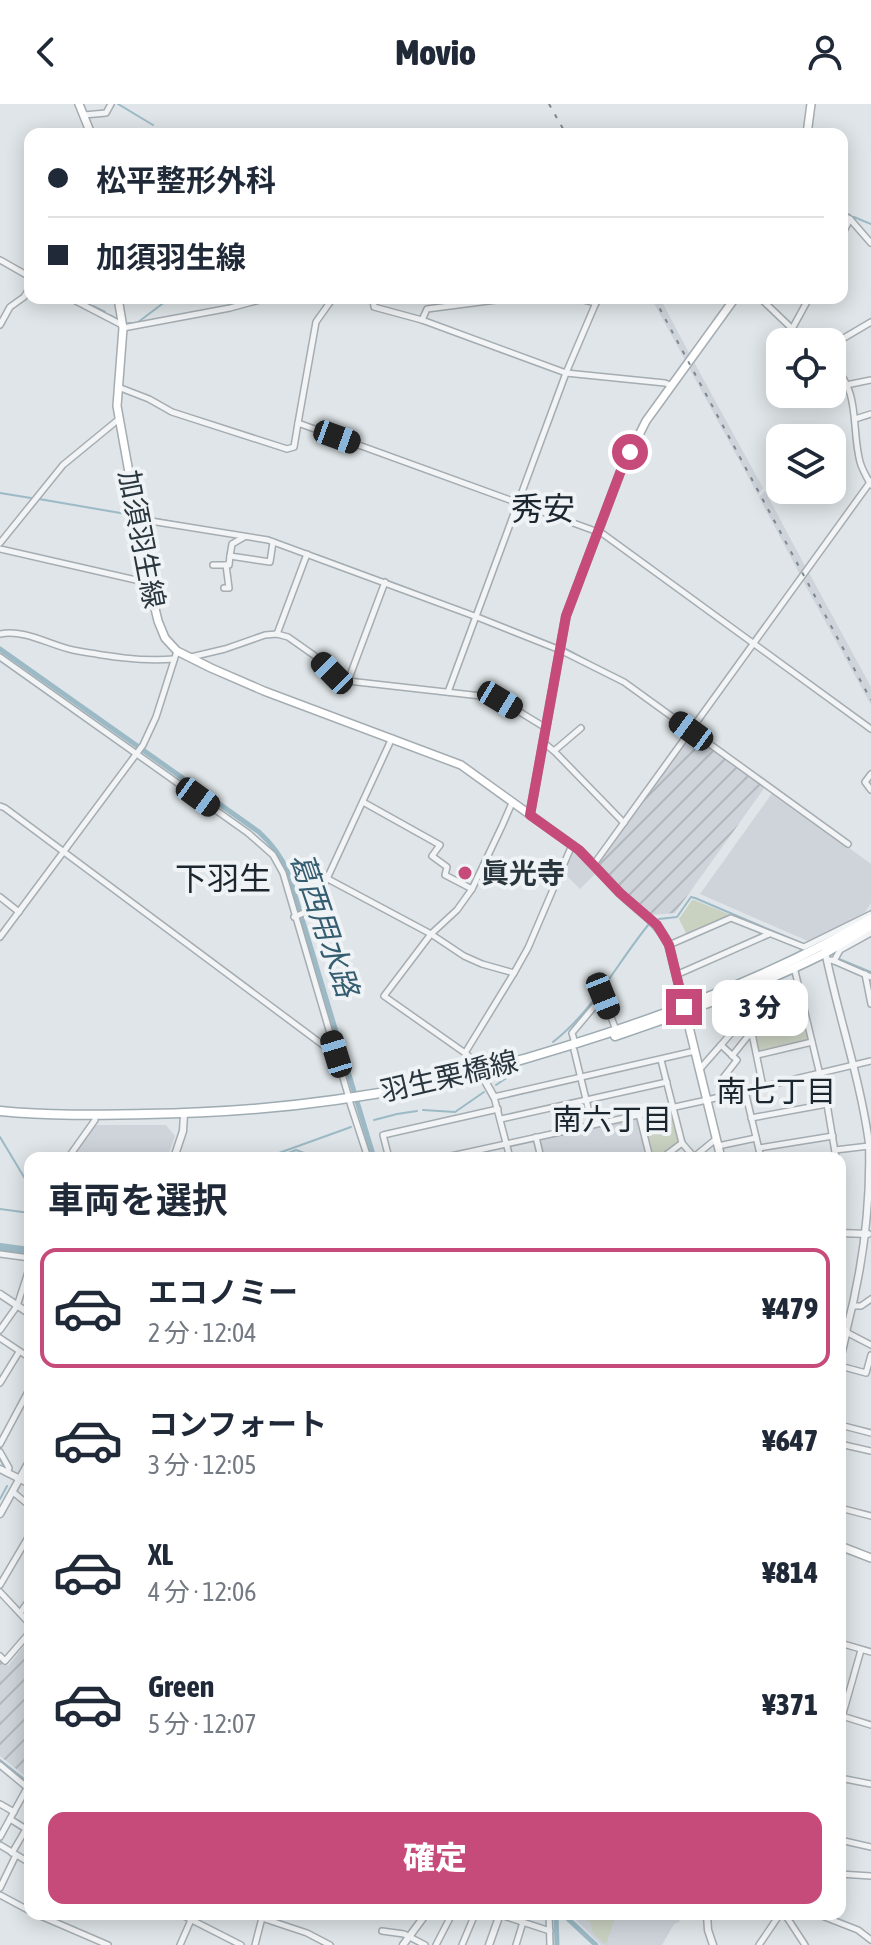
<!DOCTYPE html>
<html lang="ja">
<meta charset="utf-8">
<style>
:root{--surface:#fff;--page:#f2f2f3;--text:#1f2937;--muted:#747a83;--line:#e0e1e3;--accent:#c64b7a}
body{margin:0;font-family:"Asap Condensed","Noto Sans JP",sans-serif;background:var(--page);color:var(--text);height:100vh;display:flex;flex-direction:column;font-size:30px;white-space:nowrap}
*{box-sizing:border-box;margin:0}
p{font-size:26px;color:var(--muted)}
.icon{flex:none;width:44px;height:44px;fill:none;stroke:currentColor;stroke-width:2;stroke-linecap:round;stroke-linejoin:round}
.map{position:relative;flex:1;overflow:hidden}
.drawer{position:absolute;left:24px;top:1048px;width:822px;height:768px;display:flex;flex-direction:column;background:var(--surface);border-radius:16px;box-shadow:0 4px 20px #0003}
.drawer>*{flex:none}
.hud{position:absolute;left:24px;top:24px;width:824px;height:176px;border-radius:16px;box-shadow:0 4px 20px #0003;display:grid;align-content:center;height:176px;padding:0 24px;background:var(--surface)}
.tools{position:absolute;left:766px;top:224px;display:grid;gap:16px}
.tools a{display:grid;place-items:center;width:80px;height:80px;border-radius:16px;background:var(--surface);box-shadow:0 4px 20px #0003;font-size:40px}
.end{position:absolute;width:36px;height:36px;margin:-18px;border:10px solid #c64b7a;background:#fff;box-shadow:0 0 0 4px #fff}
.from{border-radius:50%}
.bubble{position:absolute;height:56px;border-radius:16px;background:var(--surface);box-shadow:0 4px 20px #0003;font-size:26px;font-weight:800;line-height:56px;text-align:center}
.car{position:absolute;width:24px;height:48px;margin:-24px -12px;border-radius:10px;box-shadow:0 0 6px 2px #0007;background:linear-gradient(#222 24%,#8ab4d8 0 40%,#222 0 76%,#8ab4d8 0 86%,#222 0)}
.hud b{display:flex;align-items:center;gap:28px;height:76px;font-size:30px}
.hud b+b{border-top:2px solid var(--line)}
.hud i{width:20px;height:20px;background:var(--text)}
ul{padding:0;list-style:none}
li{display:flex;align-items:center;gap:24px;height:120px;margin:0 16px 12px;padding:0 8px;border:4px solid transparent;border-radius:16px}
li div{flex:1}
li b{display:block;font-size:30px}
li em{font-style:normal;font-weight:800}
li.current{border-color:var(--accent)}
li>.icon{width:72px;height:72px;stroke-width:1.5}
h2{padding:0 24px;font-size:36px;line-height:96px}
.cta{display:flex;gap:16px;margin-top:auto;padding:16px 24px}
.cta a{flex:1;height:92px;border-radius:16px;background:var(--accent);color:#fff;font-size:32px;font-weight:800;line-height:92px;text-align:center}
header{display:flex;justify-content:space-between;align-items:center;height:104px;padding:0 24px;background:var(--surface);font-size:36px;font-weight:800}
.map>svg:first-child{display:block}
</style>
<header><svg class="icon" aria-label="back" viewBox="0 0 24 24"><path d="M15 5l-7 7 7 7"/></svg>Movio<svg class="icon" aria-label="person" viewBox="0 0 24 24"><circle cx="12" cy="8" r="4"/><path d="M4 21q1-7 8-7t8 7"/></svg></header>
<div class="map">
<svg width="871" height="1841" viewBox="0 0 871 1841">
<defs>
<pattern id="industrial-furrows" width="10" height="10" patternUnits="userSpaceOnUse" patternTransform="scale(2)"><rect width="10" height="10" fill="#ced4da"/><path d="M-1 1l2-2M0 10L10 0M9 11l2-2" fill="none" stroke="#b1b7bc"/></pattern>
</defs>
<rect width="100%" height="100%" fill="#dfe5e8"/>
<g fill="#ced4da">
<path d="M 651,194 L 660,194 L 689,249 L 685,256 Z"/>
<path d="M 694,258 L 763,384 L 758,391 L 689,264 Z"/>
<path d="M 765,387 L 806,464 L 800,471 L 759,393 Z"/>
<path d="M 808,467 L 871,583 L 871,601 L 802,475 Z"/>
<path d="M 773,688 L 871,760 L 871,799 L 865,808 L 810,838 L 700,790 Z"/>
<path d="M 573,746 L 596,769 L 580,785 L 562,767 Z"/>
<path d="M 637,1014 L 648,1054 L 544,1054 L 540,1037 Z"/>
<path d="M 95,1021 L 166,1021 L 175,1032 L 167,1054 L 70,1054 Z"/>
<path d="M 570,1810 L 682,1810 L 679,1818 L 674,1820 L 662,1841 L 601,1841 Z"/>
</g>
<g fill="url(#industrial-furrows)">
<path d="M 691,629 L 765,683 L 675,809 L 653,811 L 626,790 L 598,759 Z"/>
<path d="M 28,1537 L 30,1538 L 30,1676 L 0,1652 L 0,1555 L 8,1562 Z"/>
</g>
<g fill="#c9d1c1">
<path d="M 692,796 L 694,796 L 731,811 L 687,831 L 679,815 Z"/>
<path d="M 801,896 L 810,937 L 759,949 L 751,917 Z"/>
<path d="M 670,1006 L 678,1038 L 657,1054 L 654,1054 L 644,1012 Z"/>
<path d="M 573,1810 L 616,1810 L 606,1841 L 593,1829 L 590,1818 Z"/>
</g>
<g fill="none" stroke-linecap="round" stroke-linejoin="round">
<g stroke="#9cbac6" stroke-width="2">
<path d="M 118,0 L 153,21"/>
<path d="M 159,25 L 169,30"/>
<path d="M 842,108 L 850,111"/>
<path d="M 854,113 L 871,120"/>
<path d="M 0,153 L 8,158"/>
<path d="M 76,194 L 90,201"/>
<path d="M 93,202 L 105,208"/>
<path d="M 110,211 L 117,215"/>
<path d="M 128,219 L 137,219 L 170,194"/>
<path d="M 0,389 L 31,394"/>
<path d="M 39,395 L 132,411"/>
<path d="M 140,412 L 203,423"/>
<path d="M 317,451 L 384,476"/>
<path d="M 388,477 L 438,496"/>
<path d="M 486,514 L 556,541"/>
<path d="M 564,544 L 588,557"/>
<path d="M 659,815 L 677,813 L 691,793 L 695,794 L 796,837"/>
<path d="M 839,855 L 871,868"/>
<path d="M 553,938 C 594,906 617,859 649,820"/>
<path d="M 496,981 L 514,969"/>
<path d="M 423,1006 L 455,1008 L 484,988"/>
<path d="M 374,1016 L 397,1010 L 417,1007"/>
<path d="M 0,1033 L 30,1083"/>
<path d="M 265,1054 L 351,1023"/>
<path d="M 276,1054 L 296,1046 L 318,1054"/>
<path d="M 0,1105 L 30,1109"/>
<path d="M 0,1355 L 4,1362"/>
<path d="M 0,1395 L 7,1382"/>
<path d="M 0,1656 L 28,1678"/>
</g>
<g stroke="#9cbac6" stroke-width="5">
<path d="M 0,545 L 259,728 C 272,740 281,752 288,768 L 374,1054"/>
<path d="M 556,1810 L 557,1841"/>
<path d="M 565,1812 L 596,1841"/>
</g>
<path stroke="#9cbac6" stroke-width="8" d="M 0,1143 L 30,1147"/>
<defs>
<g id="minor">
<path d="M 84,11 L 106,9 L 111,0"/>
<path d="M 842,111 L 850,115 L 871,139"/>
<path d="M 842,131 L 850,115"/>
<path d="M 0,156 L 30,173"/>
<path d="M 70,194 L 122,221"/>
<path d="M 373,194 L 374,203 L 422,216 L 566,269 L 665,279 L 670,281"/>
<path d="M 576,194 L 596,199"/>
<path d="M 760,194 L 806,238"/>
<path d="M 422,216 L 427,205 L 511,194"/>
<path d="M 0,221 L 10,203 L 24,193 L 30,183"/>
<path d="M 123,224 L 230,204 L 267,194"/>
<path d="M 792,225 L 809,194"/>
<path d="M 832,241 L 871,218"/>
<path d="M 832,261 C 861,286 851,324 860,358 C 862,365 867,374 871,381"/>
<path d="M 846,281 L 871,276"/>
<path d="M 118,283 L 149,295 L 172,308 L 287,345 L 294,343 L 298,319 L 598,428"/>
<path d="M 855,315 L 871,310"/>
<path d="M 298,319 L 316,218 L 333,194"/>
<path d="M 138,415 L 268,436 L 477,513 L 560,546 L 624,578 L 848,740"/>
<path d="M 599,427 L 871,625"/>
<path d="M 244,433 L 232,440 L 230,452 L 270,458 L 273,438"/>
<path d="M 0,439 L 63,361 L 119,315"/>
<path d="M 0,445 L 149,479"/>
<path d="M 213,461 L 229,461 L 230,452"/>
<path d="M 224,484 L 229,484 L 226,461"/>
<path d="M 0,530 C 25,525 49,541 73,546 C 106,552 141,558 174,555"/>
<path d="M 277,530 L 307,450"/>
<path d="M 0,553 L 248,729 L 273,751 L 283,769 L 349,994"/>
<path d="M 191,553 L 225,545 L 265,531 L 277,530 L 288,533 L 315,552 L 332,569 L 348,577 L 490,593 L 500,596 L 546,624"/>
<path d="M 348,577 L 385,478"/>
<path d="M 448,588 L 566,269 L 598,194"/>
<path d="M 543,638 L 555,648 L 624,719"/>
<path d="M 554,647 L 581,624"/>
<path d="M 871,670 L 865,678 L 871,686"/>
<path d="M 363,698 L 440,741 L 432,752 L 447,763 L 445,771 L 472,785"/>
<path d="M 0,702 L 5,704 L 335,950"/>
<path d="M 594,760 L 871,377"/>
<path d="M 328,775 L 431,830 L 464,852 L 482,860 L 514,869"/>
<path d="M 0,793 L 19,808"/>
<path d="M 294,813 L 313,805 L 392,634"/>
<path d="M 0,833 L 143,641 L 156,613 L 177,547"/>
<path d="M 669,841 L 731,814 L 804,843 L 871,810"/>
<path d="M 827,857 L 832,856 L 871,873"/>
<path d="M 834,857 L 840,846 L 871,829"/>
<path d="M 794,863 L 801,892"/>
<path d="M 865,870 L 871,900"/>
<path d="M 676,871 L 769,830"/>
<path d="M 749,915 L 763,983"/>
<path d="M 575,939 L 572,929 L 603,892 L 616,926"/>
<path d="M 574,946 L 592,1020"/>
<path d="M 465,949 L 514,869 L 528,844 L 572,741"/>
<path d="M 757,951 L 812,938"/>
<path d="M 732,952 L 748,932 L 753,931"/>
<path d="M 661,956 L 682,1039 L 662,1054"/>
<path d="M 699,966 L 721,941"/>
<path d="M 479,967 L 473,956 L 465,949 L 384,892 L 431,830 L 457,806 L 472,785 L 502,722 L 512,699"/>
<path d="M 745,987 L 761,1054"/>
<path d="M 722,993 L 719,979 L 737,956 L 721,941 L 740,919 L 801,892 L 827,1000 L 836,1054"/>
<path d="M 350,999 L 368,1054"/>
<path d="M 639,1010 L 650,1054"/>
<path d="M 751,1014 L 827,1000"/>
<path d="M 501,1015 L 667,978"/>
<path d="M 536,1033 L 541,1054"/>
<path d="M 682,1039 L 694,1053 L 716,1035"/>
<path d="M 718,1042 L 756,1034"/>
<path d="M 759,1044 L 833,1032"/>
<path d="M 835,1046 L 869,1042"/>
<path d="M 68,1054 L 95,1016"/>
<path d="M 389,1054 L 383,1031 L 498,1005"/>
<path d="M 442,1054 L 707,996 L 871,957"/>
<path d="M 510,1054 L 494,993 L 695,947"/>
<path d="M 0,1150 L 30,1154"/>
<path d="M 853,1202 L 861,1202 L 871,1195"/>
<path d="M 0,1226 L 17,1202 L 30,1162"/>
<path d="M 846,1228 L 871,1241"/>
<path d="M 0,1234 L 30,1254"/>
<path d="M 840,1262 L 866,1269 L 871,1251"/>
<path d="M 0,1279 L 19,1248"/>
<path d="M 840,1321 L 871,1329"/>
<path d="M 0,1340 L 30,1284"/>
<path d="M 840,1340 L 871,1347"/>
<path d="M 0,1348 L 9,1364 L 7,1369"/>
<path d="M 13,1388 L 30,1402"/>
<path d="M 840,1404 L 871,1412"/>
<path d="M 0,1481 L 30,1430"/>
<path d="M 0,1488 L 30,1520"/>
<path d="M 20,1509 L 30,1495"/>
<path d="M 840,1539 L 871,1548"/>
<path d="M 0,1552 L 5,1557 L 30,1528"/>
<path d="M 842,1612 L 871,1621"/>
<path d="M 840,1620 L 861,1546"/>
<path d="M 0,1661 L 29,1685"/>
<path d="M 840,1674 L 871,1680"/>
<path d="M 0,1700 L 14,1708"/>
<path d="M 10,1715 L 26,1725 L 12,1749"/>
<path d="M 0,1733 L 27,1684"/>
<path d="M 840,1736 L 871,1743"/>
<path d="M 0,1741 L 30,1759"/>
<path d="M 840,1770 L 871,1772"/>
<path d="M 0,1784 L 16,1751"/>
<path d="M 0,1791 L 30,1807"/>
<path d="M 36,1810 L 108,1841"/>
<path d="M 180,1810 L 241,1841"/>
<path d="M 498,1810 L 550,1827"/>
<path d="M 549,1810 L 550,1841"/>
<path d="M 783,1810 L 788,1815 L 805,1841"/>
<path d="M 817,1810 L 858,1826 L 871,1836"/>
<path d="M 262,1814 L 307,1829 L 330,1841"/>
<path d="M 382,1827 L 404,1830 L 425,1841"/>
<path d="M 180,1841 L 191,1816"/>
<path d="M 255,1841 L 263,1810"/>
<path d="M 436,1841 L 452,1810"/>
<path d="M 462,1841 L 475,1810"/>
<path d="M 516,1841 L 523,1818"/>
<path d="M 759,1841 L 780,1810"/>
</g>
<g id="tertiary">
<path d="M 825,847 C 838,911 860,974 869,1039 C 871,1103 862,1167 846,1228"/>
<path d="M 480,968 L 494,993"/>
<path d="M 174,1054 L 183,1027 L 184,1010"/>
<path d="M 840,1129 L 868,1130"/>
<path d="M 0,1190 L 30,1210"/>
<path d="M 0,1365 L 30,1380"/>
<path d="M 0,1410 L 30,1356"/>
<path d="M 707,1810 L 708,1826 L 713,1841"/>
<path d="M 403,1841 L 426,1810"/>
<path d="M 489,1841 L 500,1810"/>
</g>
<g id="secondary">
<path d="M 79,0 L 91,30"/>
<path d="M 807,30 L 811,0"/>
<path d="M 118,194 L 123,224 L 117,302 L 149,479 L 158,517 L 165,534 L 177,547 L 211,564 L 264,587 L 461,661 L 579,746 C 594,760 606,775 620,789 C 638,807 658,817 669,841 L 721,1054"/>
<path d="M 530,711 L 566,512 L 620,369 L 646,317 L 735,194"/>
<path d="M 840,1224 L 846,1228 L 840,1254"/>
<path d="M 840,1442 L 871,1454"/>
</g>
<g id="primary">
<path d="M 615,932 C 685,908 757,883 823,850 C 839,841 855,831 871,822"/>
<path d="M 0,1007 C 48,1012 97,1011 146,1010 C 236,1009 328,1000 417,982 C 457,975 496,963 534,952 C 633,923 732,888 823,841 C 839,833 855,824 871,815"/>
</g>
</defs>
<use href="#minor" stroke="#a5adb2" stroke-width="8"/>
<use href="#tertiary" stroke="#a5adb2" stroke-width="9"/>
<use href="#secondary" stroke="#a5adb2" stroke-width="10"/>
<use href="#primary" stroke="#9facb3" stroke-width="11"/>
<use href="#minor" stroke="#f2f4f6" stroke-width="5"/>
<use href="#tertiary" stroke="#f2f4f6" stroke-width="6"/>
<use href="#secondary" stroke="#fff" stroke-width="7"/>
<use href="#primary" stroke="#fff" stroke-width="8"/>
<g stroke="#7a8890" stroke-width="2" stroke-dasharray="4 8" stroke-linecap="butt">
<path d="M 549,0 L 566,30"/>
<path d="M 654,194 L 871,596"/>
</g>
</g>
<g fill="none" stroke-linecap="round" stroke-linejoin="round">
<path stroke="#c64b7a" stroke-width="10" d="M 630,348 L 620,369 L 566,512 L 530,711 L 579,746 L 620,789 L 657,821 L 669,841 L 684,903"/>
</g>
<circle fill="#c64b7a" stroke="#eff3f5" stroke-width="3" cx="465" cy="769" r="8"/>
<g text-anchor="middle" stroke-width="8" stroke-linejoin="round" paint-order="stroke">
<g font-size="28" fill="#29363e" stroke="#eff3f5">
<text transform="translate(142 435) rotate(79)" y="10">加須羽生線</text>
<text transform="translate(449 972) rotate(-13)" y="10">羽生栗橋線</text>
</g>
<g font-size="28" font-weight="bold" fill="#29363e" stroke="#eff3f5" text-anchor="start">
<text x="481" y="779">眞光寺</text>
</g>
<g font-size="30" font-style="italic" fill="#355d70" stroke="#eff3f5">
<text transform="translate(324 821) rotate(71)" y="10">葛西用水路</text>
</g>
<g font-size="30" fill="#1b262f" stroke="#eff3f5">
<text x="776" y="998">南七丁目</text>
<text x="612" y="1026">南六丁目</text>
</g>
<g font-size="32" fill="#1b262f" stroke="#eff3f5">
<text x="543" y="416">秀安</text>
<text x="223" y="786">下羽生</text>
</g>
</g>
</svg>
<div class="tools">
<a><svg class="icon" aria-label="locate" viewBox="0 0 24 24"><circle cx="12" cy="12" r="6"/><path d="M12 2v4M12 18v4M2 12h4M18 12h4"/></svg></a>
<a><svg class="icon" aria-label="layers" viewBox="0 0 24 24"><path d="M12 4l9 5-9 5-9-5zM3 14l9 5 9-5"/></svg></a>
</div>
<i class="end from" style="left:630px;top:348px"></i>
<i class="end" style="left:684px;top:903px"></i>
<div class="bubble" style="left:712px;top:876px;width:96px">3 分</div>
<i class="car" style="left:337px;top:333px;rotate:110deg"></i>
<i class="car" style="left:332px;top:569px;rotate:315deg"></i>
<i class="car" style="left:500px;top:596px;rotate:121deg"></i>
<i class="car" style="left:691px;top:627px;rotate:306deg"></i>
<i class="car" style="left:198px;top:693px;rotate:126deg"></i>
<i class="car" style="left:603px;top:892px;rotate:158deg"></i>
<i class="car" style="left:336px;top:950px;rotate:343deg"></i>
<div class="hud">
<b><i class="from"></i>松平整形外科</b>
<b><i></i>加須羽生線</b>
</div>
<section class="drawer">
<h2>車両を選択</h2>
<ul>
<li class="current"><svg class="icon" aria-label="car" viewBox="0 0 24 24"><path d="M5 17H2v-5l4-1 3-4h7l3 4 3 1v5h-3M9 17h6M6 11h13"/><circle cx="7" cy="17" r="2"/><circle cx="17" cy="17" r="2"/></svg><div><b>エコノミー</b><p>2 分 · 12:04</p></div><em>¥479</em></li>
<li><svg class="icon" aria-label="car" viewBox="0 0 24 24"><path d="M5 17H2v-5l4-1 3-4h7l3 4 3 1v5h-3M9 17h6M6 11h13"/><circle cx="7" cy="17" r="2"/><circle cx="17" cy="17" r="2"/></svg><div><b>コンフォート</b><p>3 分 · 12:05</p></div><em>¥647</em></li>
<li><svg class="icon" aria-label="car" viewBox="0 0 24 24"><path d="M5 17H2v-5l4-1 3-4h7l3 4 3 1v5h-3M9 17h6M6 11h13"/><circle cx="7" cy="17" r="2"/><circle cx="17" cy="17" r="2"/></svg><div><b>XL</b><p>4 分 · 12:06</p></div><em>¥814</em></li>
<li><svg class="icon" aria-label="car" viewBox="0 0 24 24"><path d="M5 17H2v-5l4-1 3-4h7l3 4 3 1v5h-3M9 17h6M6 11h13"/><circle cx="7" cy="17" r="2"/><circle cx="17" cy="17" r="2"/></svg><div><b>Green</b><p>5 分 · 12:07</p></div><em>¥371</em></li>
</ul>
<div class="cta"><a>確定</a></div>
</section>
</div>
